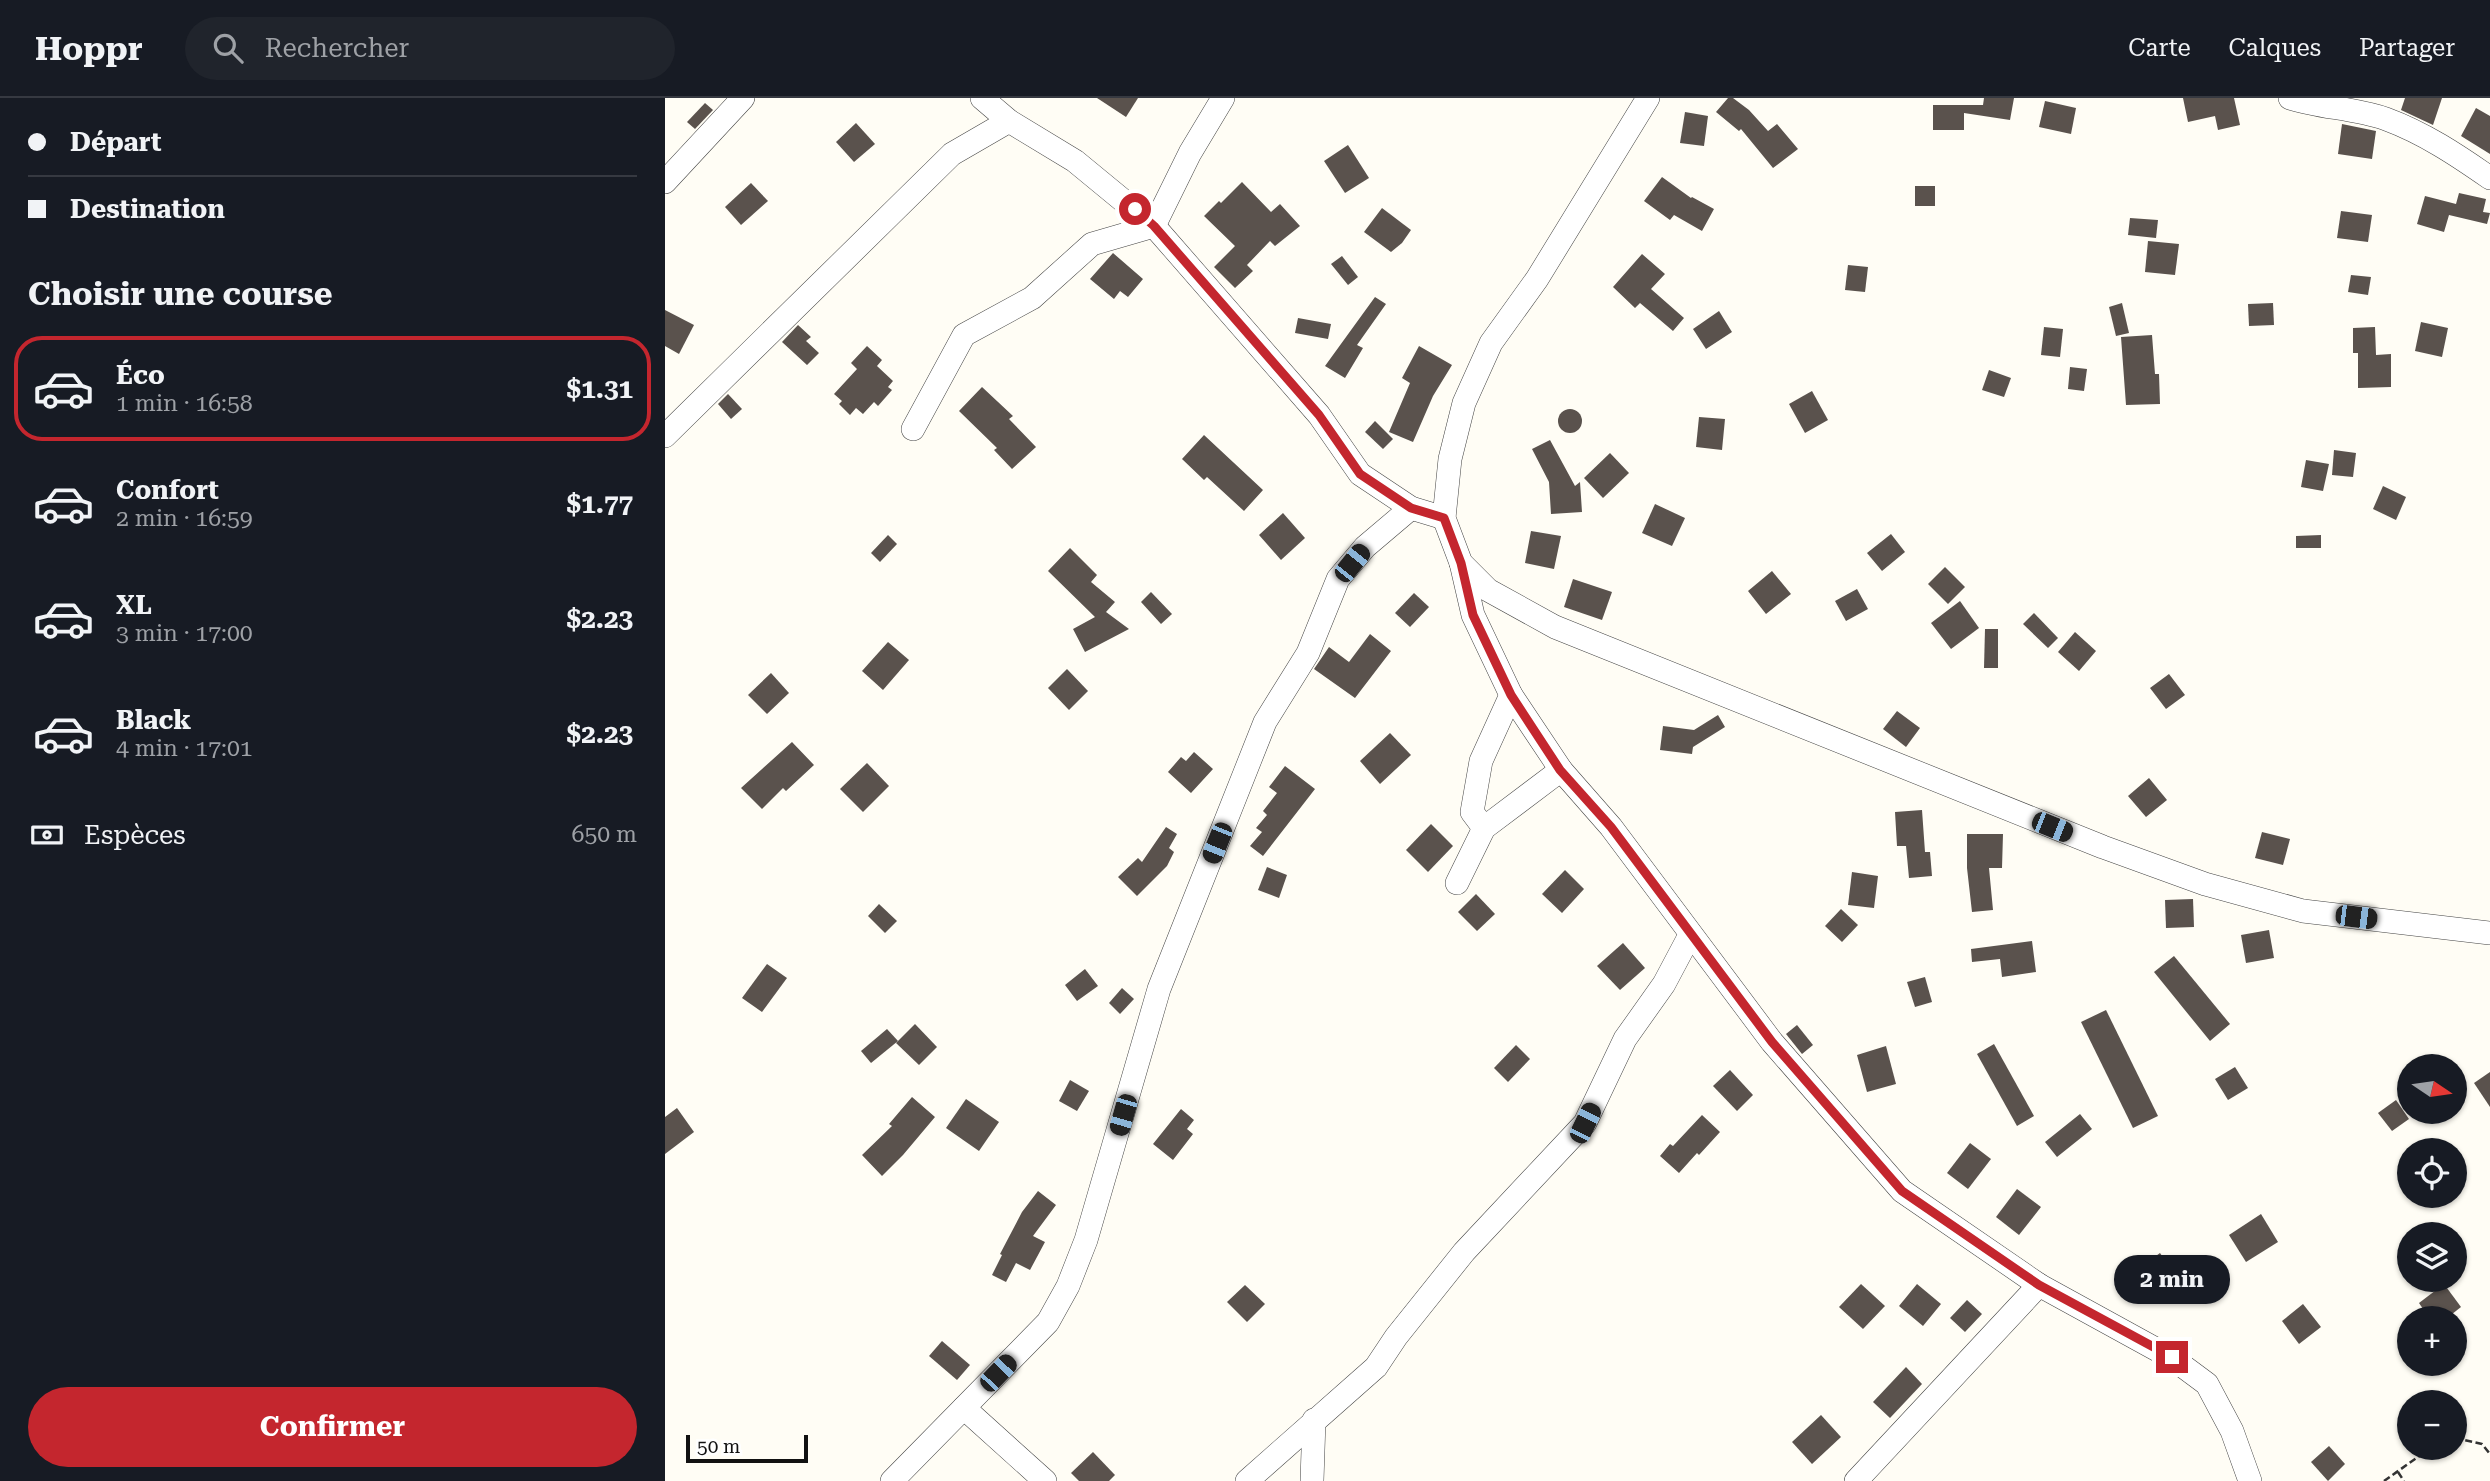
<!DOCTYPE html>
<html lang="fr">
<meta charset="utf-8">
<style>
:root{--surface:#171b24;--page:#20242c;--text:#f1f3f6;--muted:#9ea1a6;--line:#363941;--accent:#c4262e}
body{margin:0;font-family:"Roboto Serif",serif;background:var(--page);color:var(--text);height:100vh;display:flex;flex-direction:column;font-size:26px;white-space:nowrap}
*{box-sizing:border-box;margin:0}
p{font-size:23px;color:var(--muted)}
.icon{flex:none;width:38px;height:38px;fill:none;stroke:currentColor;stroke-width:2;stroke-linecap:round;stroke-linejoin:round}
.map{position:relative;flex:1;overflow:hidden}
.panel{display:flex;flex-direction:column;background:var(--surface);width:665px}
.panel>*{flex:none}
.hud{display:grid;align-content:center;height:154px;padding:0 28px;background:var(--surface)}
.needle{width:46px;rotate:103deg}
.tools{position:absolute;left:1732px;top:956px;display:grid;gap:14px}
.tools a{display:grid;place-items:center;width:70px;height:70px;border-radius:50%;background:var(--surface);box-shadow:0 2px 5px #0004;font-size:35px}
.scale{position:absolute;left:21px;bottom:18px;width:122px;box-sizing:border-box;padding-left:7px;border:4px solid #111;border-top:0;font-size:19px;line-height:24px;white-space:nowrap;color:#111;-webkit-text-stroke:5px #fff;paint-order:stroke}
.end{position:absolute;width:32px;height:32px;margin:-16px;border:9px solid #c4262e;background:#fff;box-shadow:0 0 0 4px #fff}
.from{border-radius:50%}
.bubble{position:absolute;height:49px;border-radius:24px;background:var(--surface);box-shadow:0 2px 5px #0004;font-size:23px;font-weight:700;line-height:49px;text-align:center}
.car{position:absolute;width:21px;height:42px;margin:-21px -10px;border-radius:9px;box-shadow:0 0 5px 2px #0007;background:linear-gradient(#222 24%,#8ab4d8 0 40%,#222 0 76%,#8ab4d8 0 86%,#222 0)}
.hud b{display:flex;align-items:center;gap:24px;height:66px;font-size:26px}
.hud b+b{border-top:2px solid var(--line)}
.hud i{width:18px;height:18px;background:var(--text)}
ul{padding:0;list-style:none}
li{display:flex;align-items:center;gap:21px;height:105px;margin:0 14px 10px;padding:0 14px;border:4px solid transparent;border-radius:28px}
li div{flex:1}
li b{display:block;font-size:26px}
li em{font-style:normal;font-weight:700}
li.selected{border-color:var(--accent)}
li>.icon{width:63px;height:63px;stroke-width:1.5}
h2{padding:0 28px;font-size:32px;line-height:84px}
.pay{display:flex;align-items:center;gap:18px;height:77px;padding:0 28px;font-size:26px}
.pay p{margin-inline-start:auto}
.primary-button{display:flex;gap:14px;margin-top:auto;padding:14px 28px}
.primary-button a{flex:1;height:80px;border-radius:42px;background:var(--accent);color:#fff;font-size:28px;font-weight:700;line-height:80px;text-align:center}
header{display:flex;align-items:center;gap:42px;box-sizing:border-box;height:98px;padding:0 35px;background:var(--surface);border-bottom:2px solid var(--line)}
header strong{font-size:33px}
nav{display:flex;gap:38px;margin-inline-start:auto;font-size:24px}
.search{width:490px;height:63px;background:var(--page);display:flex;align-items:center;gap:18px;box-sizing:border-box;padding:0 24px;border-radius:38px;color:var(--muted);font-size:26px}
main{display:flex;flex:1;min-height:0}
.map>svg:first-child{display:block}
</style>
<header>
<strong>Hoppr</strong>
<div class="search"><svg class="icon" aria-label="search" viewBox="0 0 24 24"><circle cx="10" cy="10" r="6"/><path d="M15 15l6 6"/></svg>Rechercher</div>
<nav><a>Carte</a><a>Calques</a><a>Partager</a></nav>
</header>
<main>
<section class="panel">
<div class="hud">
<b><i class="from"></i>Départ</b>
<b><i></i>Destination</b>
</div>
<h2>Choisir une course</h2>
<ul>
<li class="selected"><svg class="icon" aria-label="car" viewBox="0 0 24 24"><path d="M5 17H2v-5l4-1 3-4h7l3 4 3 1v5h-3M9 17h6M6 11h13"/><circle cx="7" cy="17" r="2"/><circle cx="17" cy="17" r="2"/></svg><div><b>Éco</b><p>1 min · 16:58</p></div><em>$1.31</em></li>
<li><svg class="icon" aria-label="car" viewBox="0 0 24 24"><path d="M5 17H2v-5l4-1 3-4h7l3 4 3 1v5h-3M9 17h6M6 11h13"/><circle cx="7" cy="17" r="2"/><circle cx="17" cy="17" r="2"/></svg><div><b>Confort</b><p>2 min · 16:59</p></div><em>$1.77</em></li>
<li><svg class="icon" aria-label="car" viewBox="0 0 24 24"><path d="M5 17H2v-5l4-1 3-4h7l3 4 3 1v5h-3M9 17h6M6 11h13"/><circle cx="7" cy="17" r="2"/><circle cx="17" cy="17" r="2"/></svg><div><b>XL</b><p>3 min · 17:00</p></div><em>$2.23</em></li>
<li><svg class="icon" aria-label="car" viewBox="0 0 24 24"><path d="M5 17H2v-5l4-1 3-4h7l3 4 3 1v5h-3M9 17h6M6 11h13"/><circle cx="7" cy="17" r="2"/><circle cx="17" cy="17" r="2"/></svg><div><b>Black</b><p>4 min · 17:01</p></div><em>$2.23</em></li>
</ul>
<div class="pay"><svg class="icon" aria-label="cash" viewBox="0 0 24 24"><path d="M3 7h18v10H3z"/><circle cx="12" cy="12" r="2"/></svg>Espèces<p>650 m</p></div>
<div class="primary-button"><a>Confirmer</a></div>
</section>
<div class="map">
<svg width="1825" height="1383" viewBox="0 0 1825 1383">
<rect width="100%" height="100%" fill="#fffdf5"/>
<g fill="#5a524d">
<path d="M 432,0 L 473,0 L 461,19 Z"/>
<path d="M 1063,0 L 1068,0 L 1084,12 L 1103,33 L 1112,26 L 1133,51 L 1108,70 L 1076,31 L 1074,33 L 1051,14 Z"/>
<path d="M 1319,0 L 1349,0 L 1345,22 L 1299,15 L 1299,32 L 1268,32 L 1268,7 L 1318,7 Z"/>
<path d="M 1518,0 L 1569,0 L 1575,27 L 1553,32 L 1550,18 L 1523,24 Z"/>
<path d="M 1740,0 L 1777,0 L 1768,27 L 1736,12 Z"/>
<path d="M 1380,3 L 1411,10 L 1406,36 L 1374,29 Z"/>
<path d="M 40,5 L 48,12 L 30,31 L 22,24 Z"/>
<path d="M 1811,10 L 1825,18 L 1825,56 L 1796,38 Z"/>
<path d="M 1020,14 L 1043,18 L 1039,48 L 1015,45 Z"/>
<path d="M 191,25 L 210,46 L 189,64 L 171,44 Z"/>
<path d="M 1677,26 L 1711,33 L 1707,61 L 1673,56 Z"/>
<path d="M 683,47 L 704,80 L 680,95 L 659,63 Z"/>
<path d="M 997,79 L 1026,100 L 1027,99 L 1049,111 L 1037,133 L 1009,117 L 1005,122 L 979,103 Z"/>
<path d="M 577,84 L 606,114 L 615,106 L 635,128 L 610,148 L 605,143 L 582,167 L 588,173 L 570,190 L 549,169 L 570,148 L 539,118 L 554,103 L 556,105 Z"/>
<path d="M 86,85 L 103,103 L 76,127 L 60,109 Z"/>
<rect x="1250" y="88" width="20" height="20"/>
<path d="M 1794,95 L 1821,101 L 1818,114 L 1825,115 L 1822,126 L 1784,117 L 1779,134 L 1752,126 L 1760,98 L 1791,106 Z"/>
<path d="M 717,110 L 746,132 L 737,145 L 726,154 L 699,134 Z"/>
<path d="M 1676,113 L 1707,117 L 1703,144 L 1672,140 Z"/>
<path d="M 1465,120 L 1493,122 L 1491,140 L 1463,137 Z"/>
<path d="M 1483,143 L 1514,146 L 1510,177 L 1480,174 Z"/>
<path d="M 448,155 L 478,181 L 463,199 L 455,193 L 449,201 L 425,181 Z"/>
<path d="M 977,156 L 1000,176 L 986,191 L 1019,220 L 1008,233 L 975,205 L 970,210 L 948,189 Z"/>
<path d="M 677,158 L 693,179 L 683,187 L 666,166 Z"/>
<path d="M 1183,167 L 1203,169 L 1200,194 L 1180,192 Z"/>
<path d="M 1686,177 L 1706,179 L 1703,197 L 1683,194 Z"/>
<path d="M 710,199 L 721,206 L 692,247 L 698,250 L 680,280 L 660,268 Z"/>
<path d="M 1457,205 L 1464,235 L 1451,238 L 1444,209 Z"/>
<path d="M 1608,205 L 1609,227 L 1584,228 L 1583,206 Z"/>
<path d="M 0,212 L 29,227 L 14,256 L 0,248 Z"/>
<path d="M 1054,213 L 1067,234 L 1041,251 L 1028,231 Z"/>
<path d="M 633,220 L 666,226 L 663,241 L 630,235 Z"/>
<path d="M 1756,224 L 1783,230 L 1777,259 L 1750,253 Z"/>
<path d="M 133,227 L 146,239 L 141,243 L 154,255 L 142,267 L 117,244 Z"/>
<path d="M 1379,229 L 1398,231 L 1395,259 L 1376,257 Z"/>
<path d="M 1710,229 L 1711,257 L 1726,256 L 1726,289 L 1693,290 L 1693,255 L 1688,255 L 1688,230 Z"/>
<path d="M 1487,237 L 1490,276 L 1494,276 L 1495,306 L 1461,307 L 1456,239 Z"/>
<path d="M 202,248 L 217,262 L 212,268 L 228,283 L 223,289 L 227,292 L 213,308 L 209,304 L 198,316 L 191,310 L 185,317 L 174,306 L 177,303 L 169,296 L 192,271 L 186,265 Z"/>
<path d="M 754,248 L 787,267 L 768,298 L 748,344 L 724,334 L 745,285 L 737,280 Z"/>
<path d="M 1405,269 L 1422,271 L 1419,293 L 1403,291 Z"/>
<path d="M 1324,272 L 1346,280 L 1339,299 L 1317,292 Z"/>
<path d="M 317,289 L 348,318 L 344,321 L 371,349 L 347,371 L 329,352 L 332,350 L 294,313 Z"/>
<path d="M 1147,293 L 1163,322 L 1140,335 L 1124,306 Z"/>
<path d="M 63,296 L 77,311 L 66,321 L 53,306 Z"/>
<circle cx="905" cy="323" r="12"/>
<path d="M 1034,319 L 1060,321 L 1057,352 L 1031,349 Z"/>
<path d="M 710,323 L 728,341 L 718,351 L 700,334 Z"/>
<path d="M 539,337 L 598,392 L 579,413 L 542,379 L 539,382 L 517,361 Z"/>
<path d="M 885,342 L 910,388 L 915,384 L 917,414 L 886,416 L 884,384 L 867,351 Z"/>
<path d="M 1669,352 L 1691,355 L 1688,379 L 1667,377 Z"/>
<path d="M 945,355 L 964,375 L 938,400 L 919,380 Z"/>
<path d="M 1641,362 L 1664,366 L 1658,393 L 1636,389 Z"/>
<path d="M 1718,388 L 1741,399 L 1731,422 L 1708,411 Z"/>
<path d="M 990,406 L 1020,420 L 1007,448 L 977,435 Z"/>
<path d="M 618,415 L 640,440 L 616,462 L 594,437 Z"/>
<path d="M 866,433 L 896,438 L 889,471 L 860,465 Z"/>
<path d="M 1226,436 L 1240,454 L 1217,473 L 1202,455 Z"/>
<path d="M 223,437 L 232,446 L 215,464 L 206,455 Z"/>
<path d="M 1656,437 L 1656,450 L 1631,450 L 1631,438 Z"/>
<path d="M 405,450 L 432,477 L 426,484 L 450,504 L 441,514 L 464,531 L 420,554 L 408,531 L 430,519 L 383,473 Z"/>
<path d="M 1280,469 L 1300,489 L 1283,506 L 1263,486 Z"/>
<path d="M 1107,473 L 1126,496 L 1101,516 L 1083,493 Z"/>
<path d="M 908,481 L 947,494 L 937,522 L 899,509 Z"/>
<path d="M 1192,491 L 1203,511 L 1181,523 L 1170,503 Z"/>
<path d="M 486,494 L 507,516 L 496,526 L 476,504 Z"/>
<path d="M 749,495 L 764,509 L 745,529 L 730,515 Z"/>
<path d="M 1295,503 L 1314,530 L 1286,551 L 1266,525 Z"/>
<path d="M 1369,515 L 1393,540 L 1383,550 L 1358,526 Z"/>
<path d="M 1320,531 L 1333,531 L 1333,570 L 1319,570 Z"/>
<path d="M 1410,534 L 1431,553 L 1414,573 L 1393,554 Z"/>
<path d="M 705,536 L 726,553 L 690,600 L 649,571 L 664,549 L 684,564 Z"/>
<path d="M 223,544 L 244,562 L 218,592 L 197,573 Z"/>
<path d="M 402,571 L 423,593 L 404,612 L 383,590 Z"/>
<path d="M 106,575 L 124,595 L 102,616 L 83,597 Z"/>
<path d="M 1504,576 L 1520,597 L 1501,611 L 1485,590 Z"/>
<path d="M 1232,613 L 1255,630 L 1241,649 L 1218,631 Z"/>
<path d="M 1053,617 L 1060,629 L 1028,649 L 1027,656 L 995,652 L 998,628 L 1029,632 Z"/>
<path d="M 725,635 L 746,657 L 715,686 L 695,663 Z"/>
<path d="M 127,644 L 149,667 L 121,693 L 118,690 L 97,711 L 76,690 Z"/>
<path d="M 529,654 L 548,671 L 526,695 L 503,674 L 516,659 L 521,663 Z"/>
<path d="M 202,665 L 224,688 L 198,714 L 175,691 Z"/>
<path d="M 620,668 L 650,691 L 598,758 L 585,748 L 597,734 L 591,730 L 602,717 L 598,713 L 612,695 L 604,689 Z"/>
<path d="M 1484,680 L 1502,702 L 1481,719 L 1463,698 Z"/>
<path d="M 1257,712 L 1260,754 L 1265,754 L 1267,778 L 1244,780 L 1241,748 L 1232,748 L 1230,714 Z"/>
<path d="M 766,726 L 788,748 L 763,774 L 741,752 Z"/>
<path d="M 501,729 L 512,736 L 504,750 L 509,754 L 502,768 L 472,798 L 453,779 L 473,760 L 477,764 Z"/>
<path d="M 1597,734 L 1625,741 L 1618,767 L 1590,760 Z"/>
<path d="M 1302,736 L 1338,736 L 1337,770 L 1324,770 L 1328,812 L 1307,814 L 1302,770 Z"/>
<path d="M 602,769 L 622,777 L 614,800 L 593,792 Z"/>
<path d="M 900,772 L 919,791 L 897,815 L 877,796 Z"/>
<path d="M 1187,774 L 1213,778 L 1209,810 L 1183,807 Z"/>
<path d="M 811,796 L 830,816 L 812,833 L 793,814 Z"/>
<path d="M 1528,801 L 1529,829 L 1501,830 L 1500,802 Z"/>
<path d="M 214,806 L 232,823 L 220,835 L 203,818 Z"/>
<path d="M 1176,811 L 1193,827 L 1177,844 L 1160,828 Z"/>
<path d="M 1604,832 L 1609,860 L 1581,865 L 1576,837 Z"/>
<path d="M 1367,843 L 1371,874 L 1337,879 L 1335,861 L 1307,864 L 1306,851 Z"/>
<path d="M 958,845 L 980,870 L 955,892 L 932,868 Z"/>
<path d="M 1509,858 L 1565,926 L 1545,943 L 1489,874 Z"/>
<path d="M 102,866 L 122,880 L 97,914 L 77,900 Z"/>
<path d="M 420,871 L 433,888 L 412,903 L 400,887 Z"/>
<path d="M 1260,879 L 1267,904 L 1250,909 L 1242,884 Z"/>
<path d="M 457,890 L 469,901 L 455,916 L 444,905 Z"/>
<path d="M 1441,912 L 1493,1018 L 1468,1030 L 1416,924 Z"/>
<path d="M 250,926 L 272,949 L 254,967 L 231,945 Z"/>
<path d="M 1132,927 L 1148,947 L 1137,956 L 1121,936 Z"/>
<path d="M 222,931 L 233,943 L 206,965 L 196,953 Z"/>
<path d="M 1329,946 L 1369,1018 L 1352,1028 L 1312,956 Z"/>
<path d="M 851,947 L 865,961 L 843,984 L 829,970 Z"/>
<path d="M 1221,948 L 1231,986 L 1202,994 L 1192,957 Z"/>
<path d="M 1570,969 L 1583,990 L 1563,1002 L 1550,981 Z"/>
<path d="M 1065,972 L 1088,997 L 1072,1013 L 1048,988 Z"/>
<path d="M 1825,974 L 1825,1009 L 1809,985 Z"/>
<path d="M 405,982 L 424,993 L 412,1013 L 394,1003 Z"/>
<path d="M 247,999 L 270,1019 L 238,1057 L 217,1078 L 197,1057 L 227,1028 L 224,1026 Z"/>
<path d="M 301,1001 L 334,1024 L 314,1053 L 281,1030 Z"/>
<path d="M 1731,1002 L 1744,1021 L 1727,1033 L 1713,1015 Z"/>
<path d="M 12,1010 L 29,1034 L 0,1056 L 0,1019 Z"/>
<path d="M 516,1011 L 529,1022 L 522,1031 L 528,1036 L 508,1062 L 488,1046 Z"/>
<path d="M 1415,1016 L 1427,1031 L 1392,1059 L 1380,1044 Z"/>
<path d="M 1037,1017 L 1055,1034 L 1034,1057 L 1032,1055 L 1014,1075 L 995,1058 L 1005,1046 L 1008,1048 Z"/>
<path d="M 1305,1045 L 1326,1061 L 1303,1091 L 1282,1075 Z"/>
<path d="M 1352,1091 L 1376,1109 L 1354,1137 L 1331,1119 Z"/>
<path d="M 373,1093 L 391,1107 L 368,1138 L 380,1144 L 365,1172 L 351,1165 L 341,1184 L 327,1177 L 337,1157 L 335,1156 L 357,1114 Z"/>
<path d="M 1596,1116 L 1613,1144 L 1581,1164 L 1564,1137 Z"/>
<path d="M 1495,1155 L 1510,1177 L 1492,1190 L 1477,1168 Z"/>
<path d="M 1196,1186 L 1220,1208 L 1198,1231 L 1174,1209 Z"/>
<path d="M 1252,1186 L 1276,1206 L 1258,1228 L 1234,1208 Z"/>
<path d="M 1779,1186 L 1796,1209 L 1782,1220 L 1764,1220 L 1754,1205 Z"/>
<path d="M 580,1187 L 600,1206 L 582,1224 L 562,1204 Z"/>
<path d="M 1302,1202 L 1317,1216 L 1300,1234 L 1285,1220 Z"/>
<path d="M 1638,1206 L 1656,1229 L 1634,1246 L 1617,1223 Z"/>
<path d="M 277,1243 L 305,1267 L 292,1282 L 264,1258 Z"/>
<path d="M 1241,1269 L 1257,1286 L 1225,1320 L 1208,1304 Z"/>
<path d="M 1156,1317 L 1176,1339 L 1147,1366 L 1127,1344 Z"/>
<path d="M 1664,1348 L 1680,1366 L 1663,1383 L 1646,1364 Z"/>
<path d="M 428,1354 L 450,1377 L 444,1383 L 414,1383 L 406,1375 Z"/>
</g>
<g fill="none" stroke-linecap="round" stroke-linejoin="round">
<defs>
<g id="minor">
<path d="M 317,0 L 344,23 L 410,63 L 489,128 L 654,317 L 695,376 L 746,410 L 779,420"/>
<path d="M 983,0 L 872,181 L 826,245 L 799,305 L 785,361 L 779,420 L 796,465 L 823,492 L 890,529 L 1438,749 L 1540,786 L 1638,813 L 1825,835"/>
<path d="M 1625,0 C 1656,10 1690,10 1721,21 C 1759,35 1792,57 1825,80"/>
<path d="M 0,84 L 78,0"/>
<path d="M 248,331 L 299,237 L 367,200 L 427,146 L 489,128 L 525,55 L 558,0"/>
<path d="M 0,338 L 287,56 L 344,23"/>
<path d="M 796,465 L 808,517 L 846,597 L 896,672 L 946,729 L 1107,944 L 1237,1093 L 1374,1187 L 1507,1260 L 1542,1286 L 1567,1333 L 1585,1383"/>
<path d="M 846,597 L 816,663 L 807,714 L 819,730 L 896,672"/>
<path d="M 792,785 L 819,730"/>
<path d="M 299,1310 L 380,1383"/>
<path d="M 227,1383 L 383,1224 L 403,1188 L 421,1142 L 494,891 L 600,624 L 643,555 L 673,481 L 700,449 L 746,410"/>
<path d="M 582,1383 L 711,1269 L 731,1239 L 799,1154 L 920,1025 L 960,941 L 999,886 L 1025,837"/>
<path d="M 647,1383 L 649,1322"/>
<path d="M 1191,1383 L 1374,1187"/>
</g>
</defs>
<use href="#minor" stroke="#444" stroke-width="24"/>
<g stroke="#333" stroke-width="2.5" stroke-dasharray="7 3.5" stroke-linecap="butt">
<path d="M 1790,1340 L 1817,1346 L 1825,1356"/>
<path d="M 1733,1374 L 1739,1383"/>
<path d="M 1719,1383 L 1767,1349"/>
</g>
<use href="#minor" stroke="#fff" stroke-width="23"/>
</g>
<g fill="none" stroke-linecap="round" stroke-linejoin="round">
<path stroke="#c4262e" stroke-width="9" d="M 470,111 L 489,128 L 654,317 L 695,376 L 746,410 L 779,420 L 796,465 L 808,517 L 846,597 L 895,672 L 946,729 L 1107,944 L 1237,1093 L 1374,1187 L 1507,1259"/>
</g>
</svg>
<div class="tools">
<a><svg class="needle" viewBox="-14 -14 28 28"><path d="M0-13l5 13h-10z" fill="#e53935"/><path d="M0 13l5-13h-10z" fill="#9ea1a6"/></svg></a>
<a><svg class="icon" aria-label="locate" viewBox="0 0 24 24"><circle cx="12" cy="12" r="6"/><path d="M12 2v4M12 18v4M2 12h4M18 12h4"/></svg></a>
<a><svg class="icon" aria-label="layers" viewBox="0 0 24 24"><path d="M12 4l9 5-9 5-9-5zM3 14l9 5 9-5"/></svg></a>
<a>+</a>
<a>−</a>
</div>
<div class="scale">50 m</div>
<i class="end from" style="left:470px;top:111px"></i>
<i class="end" style="left:1507px;top:1259px"></i>
<div class="bubble" style="left:1449px;top:1157px;width:116px">2 min</div>
<i class="car" style="left:687px;top:465px;rotate:39deg"></i>
<i class="car" style="left:1387px;top:729px;rotate:112deg"></i>
<i class="car" style="left:552px;top:745px;rotate:202deg"></i>
<i class="car" style="left:1691px;top:819px;rotate:97deg"></i>
<i class="car" style="left:458px;top:1017px;rotate:196deg"></i>
<i class="car" style="left:920px;top:1025px;rotate:26deg"></i>
<i class="car" style="left:333px;top:1275px;rotate:44deg"></i>
</div>
</main>
